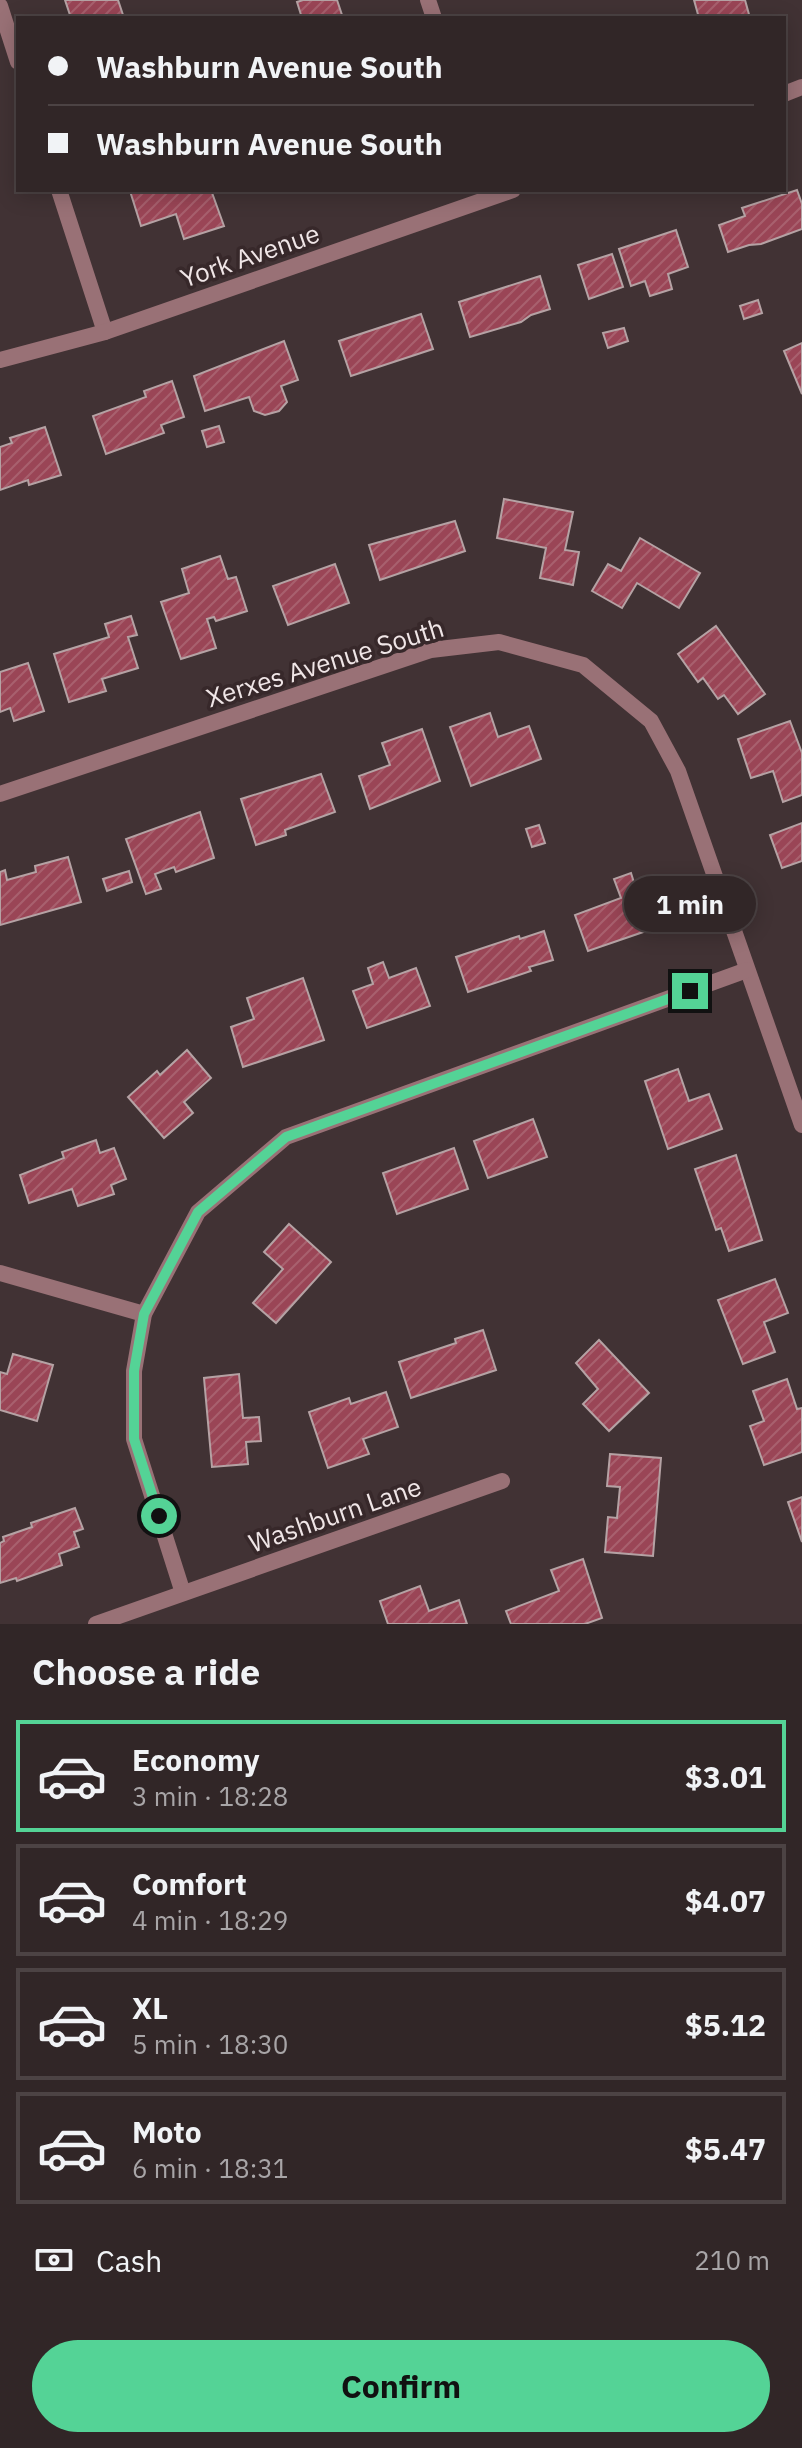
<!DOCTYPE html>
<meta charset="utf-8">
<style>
:root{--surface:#312627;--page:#392e2f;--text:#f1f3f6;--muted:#a8a5a7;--line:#4c4344;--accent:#54d396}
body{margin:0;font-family:"IBM Plex Sans",sans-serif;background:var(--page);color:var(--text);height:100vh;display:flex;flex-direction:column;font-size:30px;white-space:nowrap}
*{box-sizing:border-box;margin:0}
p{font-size:26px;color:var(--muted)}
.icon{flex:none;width:44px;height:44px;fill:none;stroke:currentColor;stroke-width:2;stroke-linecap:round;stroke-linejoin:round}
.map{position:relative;height:1624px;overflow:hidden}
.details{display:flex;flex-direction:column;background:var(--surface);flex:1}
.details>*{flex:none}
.top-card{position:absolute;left:16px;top:16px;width:770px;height:176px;border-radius:0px;box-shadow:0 4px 20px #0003,0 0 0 2px var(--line);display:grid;align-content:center;height:176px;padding:0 32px;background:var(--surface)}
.end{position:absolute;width:36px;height:36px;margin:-18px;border:10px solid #54d396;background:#111;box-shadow:0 0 0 4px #111}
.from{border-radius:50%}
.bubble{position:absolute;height:56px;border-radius:28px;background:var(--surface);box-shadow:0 4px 20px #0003,0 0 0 2px var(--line);font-size:26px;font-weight:700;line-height:56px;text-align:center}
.top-card b{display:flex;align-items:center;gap:28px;height:76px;font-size:30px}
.top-card b+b{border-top:2px solid var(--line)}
.top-card i{width:20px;height:20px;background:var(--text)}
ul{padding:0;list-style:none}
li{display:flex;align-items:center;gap:24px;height:112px;margin:0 16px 12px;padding:0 16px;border:4px solid var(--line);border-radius:0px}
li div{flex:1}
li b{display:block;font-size:30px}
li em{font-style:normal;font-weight:700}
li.active{border-color:var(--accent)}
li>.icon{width:72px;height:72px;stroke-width:1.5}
h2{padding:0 32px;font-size:36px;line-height:96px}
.pay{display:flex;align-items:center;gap:20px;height:88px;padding:0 32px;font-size:30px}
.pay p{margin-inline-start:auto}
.button{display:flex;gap:16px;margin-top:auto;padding:16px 32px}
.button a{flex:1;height:92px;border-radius:48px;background:var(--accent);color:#111;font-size:32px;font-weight:700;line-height:92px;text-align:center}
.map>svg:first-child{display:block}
</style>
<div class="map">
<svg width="802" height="1624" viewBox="0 0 802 1624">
<defs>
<pattern id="building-hatch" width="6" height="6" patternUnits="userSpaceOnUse" patternTransform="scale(2)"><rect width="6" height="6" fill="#9a4556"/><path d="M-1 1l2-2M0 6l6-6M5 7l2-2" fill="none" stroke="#a8606e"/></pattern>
</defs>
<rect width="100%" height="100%" fill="#413234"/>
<g fill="url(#building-hatch)" stroke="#b5a2a4" stroke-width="2">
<path d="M 65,0 L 118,0 L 124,18 L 71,18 Z"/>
<path d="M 303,0 L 337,0 L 343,18 L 302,18 L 297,2 Z"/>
<path d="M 694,0 L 745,0 L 750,18 L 699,18 Z"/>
<path d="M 133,190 L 211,190 L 224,226 L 184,239 L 176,214 L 141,226 L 130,191 Z"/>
<path d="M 797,190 L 802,204 L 802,229 L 761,244 L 749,245 L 728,252 L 719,225 L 745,216 L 742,208 Z"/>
<path d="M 676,230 L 688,267 L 668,274 L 672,289 L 650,296 L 645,281 L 631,286 L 619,249 Z"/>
<path d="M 612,254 L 623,287 L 589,299 L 578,265 Z"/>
<path d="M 540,276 L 550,309 L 531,315 L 521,322 L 470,337 L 459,302 Z"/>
<path d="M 758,300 L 762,313 L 744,319 L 740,306 Z"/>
<path d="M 421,314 L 433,349 L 351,376 L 339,341 Z"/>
<path d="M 624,328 L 628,341 L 608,348 L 603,333 Z"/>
<path d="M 284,341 L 298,380 L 281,386 L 287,402 L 279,411 L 265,415 L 254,411 L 249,397 L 205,411 L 194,376 Z"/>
<path d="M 802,343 L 802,394 L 784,351 Z"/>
<path d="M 172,381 L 184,417 L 161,425 L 164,433 L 106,454 L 93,416 L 146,397 L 144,391 Z"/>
<path d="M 219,426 L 224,442 L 207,447 L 202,431 Z"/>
<path d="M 45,427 L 61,475 L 29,485 L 28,480 L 0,490 L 0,447 L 12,443 L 10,438 Z"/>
<path d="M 504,499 L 573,512 L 565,550 L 579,552 L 573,585 L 540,578 L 546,548 L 497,538 Z"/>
<path d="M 455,521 L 465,551 L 380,580 L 369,545 Z"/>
<path d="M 640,538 L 700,573 L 679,608 L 637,583 L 622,608 L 592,591 L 608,564 L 621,571 Z"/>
<path d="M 220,556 L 228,579 L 236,577 L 247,611 L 216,621 L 214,617 L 207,619 L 216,648 L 181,659 L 161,602 L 189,593 L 182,569 Z"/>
<path d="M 335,564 L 349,603 L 288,625 L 273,586 Z"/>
<path d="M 131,616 L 137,635 L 128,637 L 138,668 L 102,679 L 106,691 L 69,702 L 54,654 L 109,637 L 105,624 Z"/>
<path d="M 716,626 L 765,694 L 738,714 L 724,695 L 718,699 L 703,678 L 698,682 L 678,654 Z"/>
<path d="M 28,663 L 44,711 L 14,721 L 10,708 L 0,712 L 0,672 Z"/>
<path d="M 490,713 L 498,737 L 529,726 L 541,759 L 471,786 L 450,727 Z"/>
<path d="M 790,721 L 802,753 L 802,795 L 783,802 L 773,771 L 751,778 L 738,739 Z"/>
<path d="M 422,729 L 440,781 L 370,809 L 359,776 L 390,765 L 382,743 Z"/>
<path d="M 321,774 L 335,812 L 285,830 L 286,835 L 256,845 L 241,799 Z"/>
<path d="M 200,812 L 214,858 L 176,872 L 174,867 L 155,874 L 161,889 L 146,894 L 126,839 Z"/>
<path d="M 802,823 L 802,861 L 782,868 L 770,835 Z"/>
<path d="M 539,825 L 545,843 L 532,847 L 526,829 Z"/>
<path d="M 68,857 L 81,902 L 0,925 L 0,872 L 5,870 L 7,880 L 36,872 L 35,866 Z"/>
<path d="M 129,871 L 132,882 L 107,891 L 103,879 Z"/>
<path d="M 631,873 L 649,930 L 588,951 L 575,915 L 621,898 L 614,879 Z"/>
<path d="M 544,931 L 553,960 L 529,967 L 531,971 L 468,992 L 456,957 L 519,936 L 520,939 Z"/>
<path d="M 383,962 L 389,978 L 416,968 L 430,1006 L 367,1028 L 353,991 L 373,984 L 368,968 Z"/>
<path d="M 303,978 L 324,1040 L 243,1067 L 231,1027 L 254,1019 L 247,998 Z"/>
<path d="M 187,1050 L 211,1078 L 184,1102 L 193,1113 L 164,1138 L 128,1097 L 157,1071 L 160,1075 Z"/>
<path d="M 678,1069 L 689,1101 L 709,1094 L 722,1129 L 668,1149 L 645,1081 Z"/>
<path d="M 533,1119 L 547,1157 L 488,1178 L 474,1141 Z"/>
<path d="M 96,1140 L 100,1153 L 114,1148 L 126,1179 L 111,1185 L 114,1194 L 78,1206 L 72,1189 L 29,1203 L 20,1175 L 64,1158 L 62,1152 Z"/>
<path d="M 454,1148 L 468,1189 L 397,1214 L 383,1173 Z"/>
<path d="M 736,1155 L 762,1240 L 729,1251 L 721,1228 L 716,1230 L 695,1169 Z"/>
<path d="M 289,1224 L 331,1262 L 276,1323 L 253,1303 L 283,1269 L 264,1252 Z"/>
<path d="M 775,1279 L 788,1313 L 764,1322 L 775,1352 L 743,1364 L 718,1300 Z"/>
<path d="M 483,1330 L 496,1370 L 411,1398 L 399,1362 L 456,1343 L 455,1339 Z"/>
<path d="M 599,1340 L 649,1393 L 609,1431 L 583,1404 L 598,1389 L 576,1363 Z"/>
<path d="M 13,1354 L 53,1365 L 37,1421 L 0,1410 L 0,1372 L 7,1374 Z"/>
<path d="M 239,1374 L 243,1418 L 259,1417 L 261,1441 L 246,1442 L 248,1464 L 212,1467 L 204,1378 Z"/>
<path d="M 787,1379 L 797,1409 L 802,1408 L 802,1452 L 764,1465 L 750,1426 L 764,1421 L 753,1391 Z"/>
<path d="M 386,1392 L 398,1427 L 363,1439 L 369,1454 L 328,1468 L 309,1412 L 349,1398 L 351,1404 Z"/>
<path d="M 610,1454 L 661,1458 L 653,1556 L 605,1552 L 608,1517 L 617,1518 L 620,1487 L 607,1486 Z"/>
<path d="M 802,1497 L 802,1542 L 788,1502 Z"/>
<path d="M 75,1508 L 83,1529 L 74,1532 L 79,1547 L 59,1554 L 62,1565 L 17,1581 L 16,1578 L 0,1583 L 0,1543 L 4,1541 L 3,1537 L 32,1527 L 31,1523 Z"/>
<path d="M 583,1559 L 602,1618 L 585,1624 L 511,1624 L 506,1611 L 559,1591 L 551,1570 Z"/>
<path d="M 420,1586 L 429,1611 L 459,1600 L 467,1624 L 388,1624 L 380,1601 Z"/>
</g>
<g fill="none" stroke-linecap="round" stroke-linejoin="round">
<g stroke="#997176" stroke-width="16">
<path d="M 428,0 L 434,18"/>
<path d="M 0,6 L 18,62"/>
<path d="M 784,94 L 802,87"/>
<path d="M 59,190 L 105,332"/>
<path d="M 0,360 L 105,332 L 513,190"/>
<path d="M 0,794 L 431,650 L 499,642 L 583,665 L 651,721 L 678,771 L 802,1125"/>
<path d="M 0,1273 L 144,1314"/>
<path d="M 183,1593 L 134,1439 L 134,1371 L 144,1314 L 198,1212 L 286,1137 L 747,970"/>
<path d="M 96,1624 L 502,1481"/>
</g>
</g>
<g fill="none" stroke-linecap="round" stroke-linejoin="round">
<path stroke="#54d396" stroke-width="10" d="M 159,1516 L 134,1439 L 134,1371 L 144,1314 L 198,1212 L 286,1137 L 690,991"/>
</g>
<g text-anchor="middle" stroke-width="7" stroke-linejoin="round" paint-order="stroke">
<g font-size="26" fill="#f0e6e7" stroke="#37282a">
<text transform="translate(250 256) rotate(-19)" y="9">York Avenue</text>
<text transform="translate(325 663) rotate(-17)" y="9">Xerxes Avenue South</text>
<text transform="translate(335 1515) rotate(-19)" y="9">Washburn Lane</text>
</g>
</g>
</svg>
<i class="end from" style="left:159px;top:1516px"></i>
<i class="end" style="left:690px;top:991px"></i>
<div class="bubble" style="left:624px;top:876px;width:132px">1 min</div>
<div class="top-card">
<b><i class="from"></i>Washburn Avenue South</b>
<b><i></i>Washburn Avenue South</b>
</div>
</div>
<section class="details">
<h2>Choose a ride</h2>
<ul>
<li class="active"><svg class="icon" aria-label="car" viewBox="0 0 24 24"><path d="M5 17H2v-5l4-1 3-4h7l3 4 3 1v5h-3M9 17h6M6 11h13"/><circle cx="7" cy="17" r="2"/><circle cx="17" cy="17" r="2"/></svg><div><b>Economy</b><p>3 min · 18:28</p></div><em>$3.01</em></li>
<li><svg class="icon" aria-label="car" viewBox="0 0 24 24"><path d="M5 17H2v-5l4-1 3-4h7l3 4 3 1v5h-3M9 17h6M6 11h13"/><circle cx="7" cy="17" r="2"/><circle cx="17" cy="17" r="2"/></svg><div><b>Comfort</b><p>4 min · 18:29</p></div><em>$4.07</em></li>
<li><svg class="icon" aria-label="car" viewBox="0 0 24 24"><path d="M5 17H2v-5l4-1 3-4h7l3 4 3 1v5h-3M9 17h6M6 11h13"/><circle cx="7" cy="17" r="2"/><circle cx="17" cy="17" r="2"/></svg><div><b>XL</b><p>5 min · 18:30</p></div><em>$5.12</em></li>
<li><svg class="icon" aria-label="car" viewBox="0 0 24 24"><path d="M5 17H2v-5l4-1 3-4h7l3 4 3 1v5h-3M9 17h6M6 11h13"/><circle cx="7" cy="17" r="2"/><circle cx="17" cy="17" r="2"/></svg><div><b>Moto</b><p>6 min · 18:31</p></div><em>$5.47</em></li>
</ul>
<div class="pay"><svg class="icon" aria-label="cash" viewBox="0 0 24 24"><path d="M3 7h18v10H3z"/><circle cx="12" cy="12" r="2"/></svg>Cash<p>210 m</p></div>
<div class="button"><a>Confirm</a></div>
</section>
